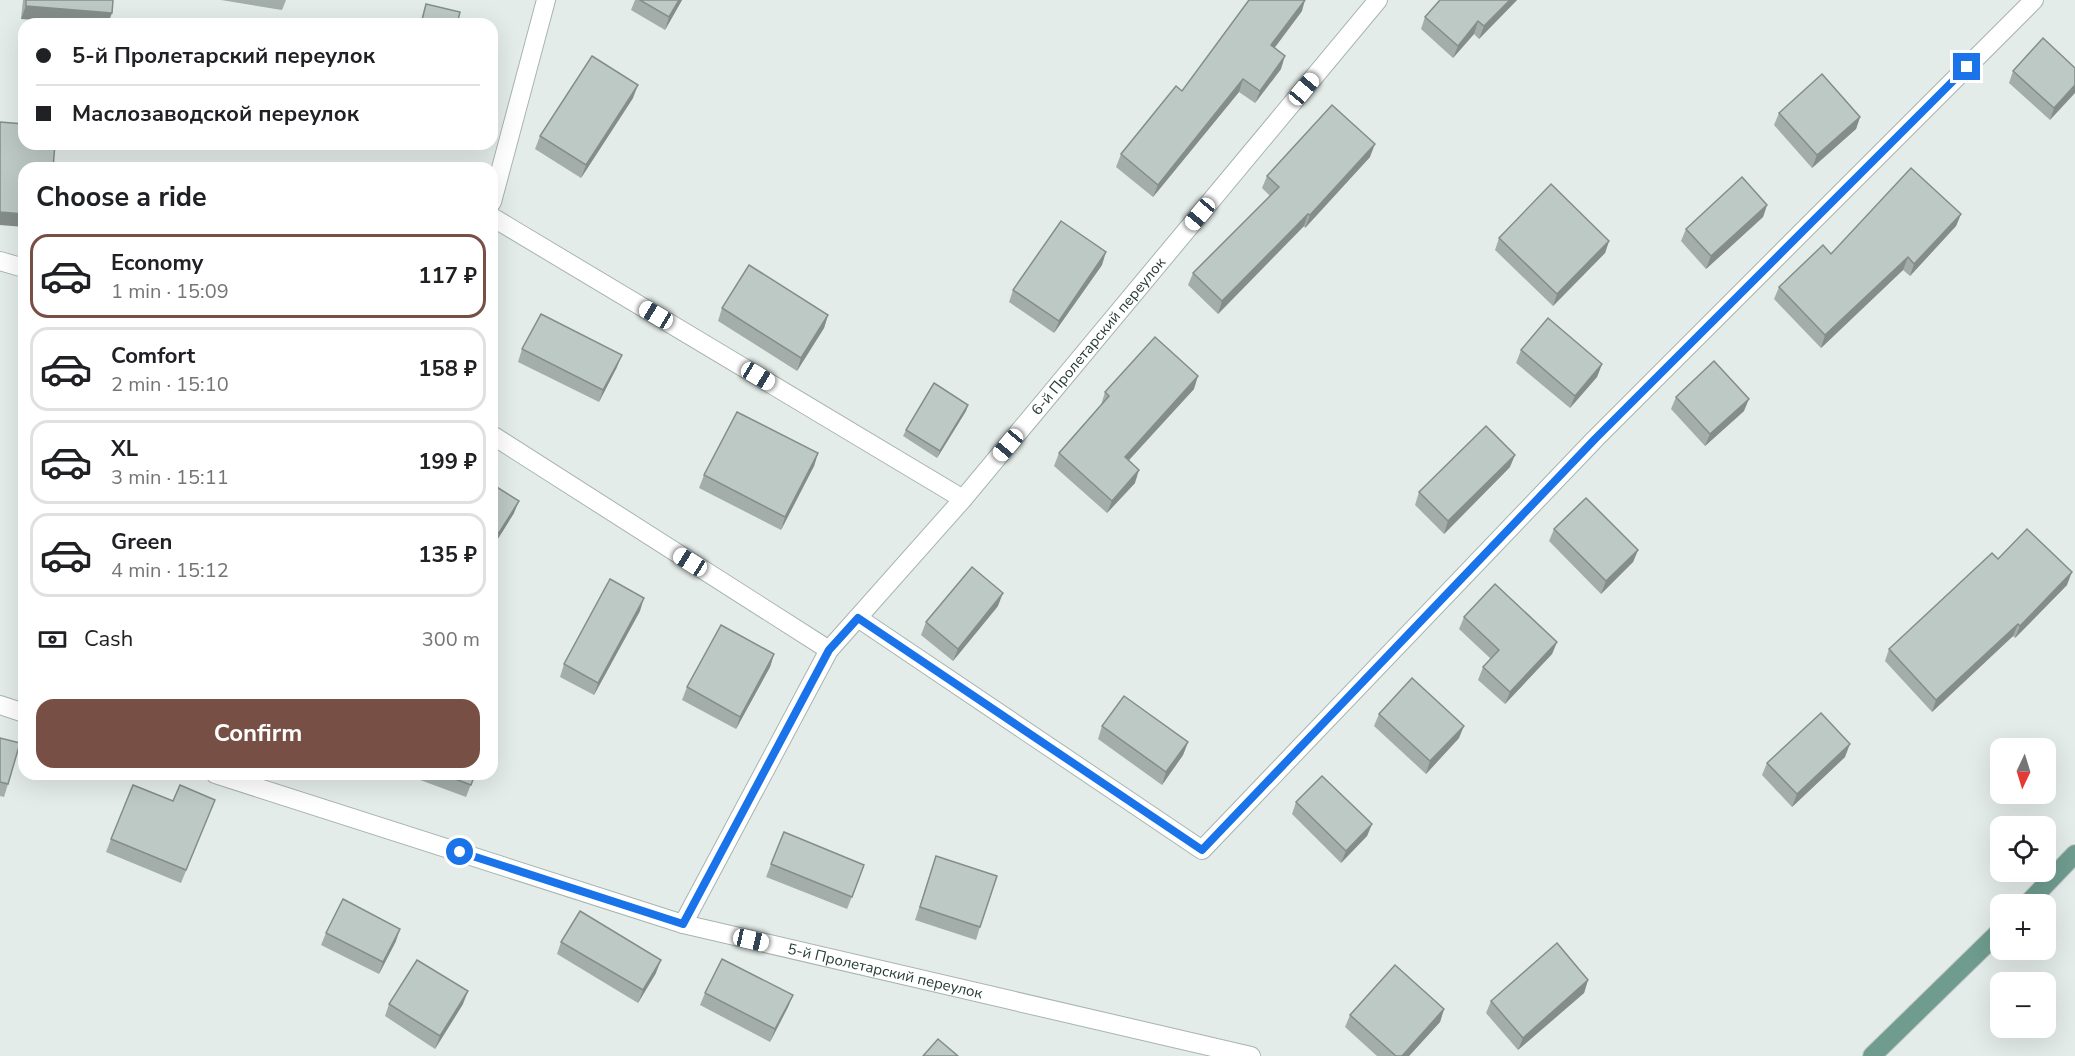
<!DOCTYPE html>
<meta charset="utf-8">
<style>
:root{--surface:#fff;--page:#f2f2f2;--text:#202124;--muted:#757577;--line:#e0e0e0;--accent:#774f45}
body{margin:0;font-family:"Nunito Sans",sans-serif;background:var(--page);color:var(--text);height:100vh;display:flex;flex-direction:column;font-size:22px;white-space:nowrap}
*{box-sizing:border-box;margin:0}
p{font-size:20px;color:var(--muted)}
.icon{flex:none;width:33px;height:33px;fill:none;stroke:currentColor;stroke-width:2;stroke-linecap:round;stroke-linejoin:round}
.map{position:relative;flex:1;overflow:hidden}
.sheet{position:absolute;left:18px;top:162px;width:480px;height:618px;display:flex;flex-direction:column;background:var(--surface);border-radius:18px;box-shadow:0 6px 24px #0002}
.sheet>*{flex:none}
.guide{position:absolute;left:18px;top:18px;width:480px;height:132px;border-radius:18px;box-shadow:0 6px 24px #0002;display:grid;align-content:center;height:132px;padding:0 18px;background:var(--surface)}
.needle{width:39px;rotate:184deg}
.buttons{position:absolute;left:1990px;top:738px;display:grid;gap:12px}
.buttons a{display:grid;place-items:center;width:66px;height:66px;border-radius:12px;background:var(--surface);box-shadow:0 6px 24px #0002;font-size:30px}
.end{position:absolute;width:27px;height:27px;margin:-14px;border:8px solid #1a73e8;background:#fff;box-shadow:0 0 0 3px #fff}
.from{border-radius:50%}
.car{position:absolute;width:18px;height:36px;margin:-18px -9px;border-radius:8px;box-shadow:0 0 4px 2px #0007;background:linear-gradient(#fff 24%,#345 0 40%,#fff 0 76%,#345 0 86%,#fff 0)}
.guide b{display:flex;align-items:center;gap:21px;height:57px;font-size:22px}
.guide b+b{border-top:2px solid var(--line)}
.guide i{width:15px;height:15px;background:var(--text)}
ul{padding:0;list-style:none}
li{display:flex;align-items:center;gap:18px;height:84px;margin:0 12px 9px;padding:0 6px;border:3px solid var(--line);border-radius:18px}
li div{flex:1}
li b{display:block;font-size:22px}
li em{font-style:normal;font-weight:700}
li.selected{border-color:var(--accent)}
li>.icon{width:54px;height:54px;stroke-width:1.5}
h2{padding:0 18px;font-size:27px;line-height:72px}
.pay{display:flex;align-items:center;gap:15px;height:66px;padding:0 18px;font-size:22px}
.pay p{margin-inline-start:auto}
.button{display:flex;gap:12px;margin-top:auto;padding:12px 18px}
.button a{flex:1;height:69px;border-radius:18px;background:var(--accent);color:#fff;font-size:24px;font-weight:700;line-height:69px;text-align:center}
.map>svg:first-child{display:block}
</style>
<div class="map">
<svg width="2075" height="1056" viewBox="0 0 2075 1056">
<rect width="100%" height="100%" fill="#e4ece9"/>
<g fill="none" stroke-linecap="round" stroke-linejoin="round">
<defs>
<g id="minor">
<path d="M 492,202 L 546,0"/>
<path d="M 492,217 L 963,499"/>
<path d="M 0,261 L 24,268"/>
<path d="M 492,435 L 829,650"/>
<path d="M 858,618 L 1202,850 L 1595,439 L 2034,0"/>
<path d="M 0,705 L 24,713"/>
<path id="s1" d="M 215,774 L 683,924 L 1251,1056"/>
<path id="s2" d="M 683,924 L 829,650 L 963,499 L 1378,0"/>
</g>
<g id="major">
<path d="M 2027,904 L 2075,854"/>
<path d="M 1872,1056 L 2001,930"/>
</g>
</defs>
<use href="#minor" stroke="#a7b4af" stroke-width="20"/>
<use href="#major" stroke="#c2c8c6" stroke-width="20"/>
<use href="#minor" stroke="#fff" stroke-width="18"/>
<use href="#major" stroke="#6f9c8f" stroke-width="18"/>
</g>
<g fill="#a3ada9">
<path d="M 23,0 L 113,0 L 21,19 Z"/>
<path d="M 221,0 L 286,0 L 282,10 Z"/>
<path d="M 635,0 L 682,0 L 665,30 L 631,10 Z"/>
<path d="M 1517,0 L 1479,39 L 1474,34 L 1453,58 L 1421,29 L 1425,17 Z"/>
<path d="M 426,4 L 457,24 L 420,24 Z"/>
<path d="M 1302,11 L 1274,48 L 1281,69 L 1255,103 L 1239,92 L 1153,197 L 1116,167 L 1121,154 L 1182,91 Z"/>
<path d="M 2075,68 L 2050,120 L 2009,83 L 2013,71 Z"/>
<path d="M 633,98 L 581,178 L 535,149 L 540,136 Z"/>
<path d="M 1779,113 L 1860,117 L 1856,129 L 1812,168 L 1774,125 Z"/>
<path d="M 1370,157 L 1305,228 L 1304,226 L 1218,314 L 1188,285 L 1193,273 L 1270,196 L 1262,188 L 1267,176 Z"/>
<path d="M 1767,205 L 1763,217 L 1706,269 L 1681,241 L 1686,229 Z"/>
<path d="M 1961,214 L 1956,226 L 1910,276 L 1903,270 L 1821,348 L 1774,299 L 1779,287 L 1831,254 Z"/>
<path d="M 1499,238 L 1609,241 L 1605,253 L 1553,306 L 1495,250 Z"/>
<path d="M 1102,265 L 1054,333 L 1009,302 L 1013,290 Z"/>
<path d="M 722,308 L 828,315 L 824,328 L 797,371 L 718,321 Z"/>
<path d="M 522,349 L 617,367 L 599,402 L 518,362 Z"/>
<path d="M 1521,350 L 1602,364 L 1597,377 L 1570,408 L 1516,363 Z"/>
<path d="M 1194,389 L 1128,460 L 1135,483 L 1107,513 L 1054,466 L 1059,453 L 1101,405 L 1105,392 Z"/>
<path d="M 1676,397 L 1744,411 L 1705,446 L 1671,409 Z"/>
<path d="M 968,405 L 966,411 L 937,458 L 903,436 L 906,430 Z"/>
<path d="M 818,453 L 814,466 L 781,530 L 699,488 L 704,475 Z"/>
<path d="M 1510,467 L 1444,534 L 1415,505 L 1419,492 Z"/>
<path d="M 492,484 L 514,513 L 494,545 L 492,544 Z"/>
<path d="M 1554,529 L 1638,550 L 1633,562 L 1601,594 L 1549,541 Z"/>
<path d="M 1998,559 L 2067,585 L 2015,638 L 2013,636 L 1932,712 L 1885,661 L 1889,649 Z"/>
<path d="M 998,606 L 953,661 L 921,635 L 926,622 Z"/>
<path d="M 640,611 L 594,695 L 560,677 L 564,664 Z"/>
<path d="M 1464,617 L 1557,642 L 1552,654 L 1505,704 L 1478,680 L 1483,667 L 1491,659 L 1459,629 Z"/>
<path d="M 774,654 L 770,667 L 736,729 L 682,700 L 687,687 Z"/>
<path d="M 1379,714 L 1459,738 L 1426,774 L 1374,726 Z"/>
<path d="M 1102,726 L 1188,742 L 1183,755 L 1162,785 L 1098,739 Z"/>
<path d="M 0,738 L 8,784 L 4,797 L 0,796 Z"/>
<path d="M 1845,757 L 1792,807 L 1762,775 L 1767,763 Z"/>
<path d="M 404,774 L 475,774 L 466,797 Z"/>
<path d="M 215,800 L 181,883 L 106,852 L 111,839 L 173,801 Z"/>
<path d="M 1296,802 L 1372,824 L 1367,836 L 1341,863 L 1292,814 Z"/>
<path d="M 936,856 L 980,927 L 976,940 L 915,920 Z"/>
<path d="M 771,864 L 860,877 L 847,909 L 766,877 Z"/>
<path d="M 326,933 L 396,941 L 379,974 L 321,945 Z"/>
<path d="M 561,942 L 656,973 L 638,1003 L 557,954 Z"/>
<path d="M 1588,980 L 1584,993 L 1518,1050 L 1486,1013 L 1491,1001 Z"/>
<path d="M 705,993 L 793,995 L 788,1007 L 770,1042 L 700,1005 Z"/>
<path d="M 389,1004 L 463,1004 L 435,1049 L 385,1016 Z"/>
<path d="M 1444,1009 L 1440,1022 L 1409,1056 L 1377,1056 L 1345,1027 L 1350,1015 Z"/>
</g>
<g fill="#848d89">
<path d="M 679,0 L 682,0 L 665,30 L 669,17 Z"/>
<path d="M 1305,0 L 1302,11 L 1267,58 L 1271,45 Z"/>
<path d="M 1510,0 L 1517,0 L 1479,39 L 1484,26 Z"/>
<path d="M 26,6 L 112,13 L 108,24 L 90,24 L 21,19 Z"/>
<path d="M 1478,21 L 1474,34 L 1453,58 L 1458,46 Z"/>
<path d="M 1285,56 L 1281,69 L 1255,103 L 1260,91 Z"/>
<path d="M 1243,79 L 1239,92 L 1153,197 L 1158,185 Z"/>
<path d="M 638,85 L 633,98 L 581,178 L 586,165 Z"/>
<path d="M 2075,85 L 2075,93 L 2050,120 L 2054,108 Z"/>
<path d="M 1860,117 L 1856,129 L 1812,168 L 1817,155 Z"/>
<path d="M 1375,144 L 1370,157 L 1305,228 L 1310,215 Z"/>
<path d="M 1767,205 L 1763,217 L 1706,269 L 1711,256 Z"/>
<path d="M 0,212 L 24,214 L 24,227 L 0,225 Z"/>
<path d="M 1308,214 L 1304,226 L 1218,314 L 1222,301 Z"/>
<path d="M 1961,214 L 1956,226 L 1910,276 L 1914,264 Z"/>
<path d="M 1609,241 L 1605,253 L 1553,306 L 1557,294 Z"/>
<path d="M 1106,252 L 1102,265 L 1054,333 L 1059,321 Z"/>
<path d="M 1908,257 L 1903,270 L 1821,348 L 1825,335 Z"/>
<path d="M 828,315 L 824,328 L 797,371 L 801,358 Z"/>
<path d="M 622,355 L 617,367 L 599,402 L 603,390 Z"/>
<path d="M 1602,364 L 1597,377 L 1570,408 L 1575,396 Z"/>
<path d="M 1198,376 L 1194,389 L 1120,470 L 1125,457 Z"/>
<path d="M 1749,399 L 1744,411 L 1705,446 L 1710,434 Z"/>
<path d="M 968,405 L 966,411 L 937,458 L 940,451 Z"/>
<path d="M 818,453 L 814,466 L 781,530 L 785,517 Z"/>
<path d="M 1515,455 L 1510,467 L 1444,534 L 1448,521 Z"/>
<path d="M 1139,470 L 1135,483 L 1107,513 L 1112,501 Z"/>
<path d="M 519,501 L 514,513 L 494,545 L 499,533 Z"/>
<path d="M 1638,550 L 1633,562 L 1601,594 L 1606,581 Z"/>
<path d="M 2072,572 L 2067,585 L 2015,638 L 2020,626 Z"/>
<path d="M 1003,593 L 998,606 L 953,661 L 958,649 Z"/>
<path d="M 644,598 L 640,611 L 594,695 L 598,683 Z"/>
<path d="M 2018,624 L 2013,636 L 1932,712 L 1936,700 Z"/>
<path d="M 1557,642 L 1552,654 L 1505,704 L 1510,692 Z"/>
<path d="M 774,654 L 770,667 L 736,729 L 740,717 Z"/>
<path d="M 1464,726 L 1459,738 L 1426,774 L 1430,761 Z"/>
<path d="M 1188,742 L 1183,755 L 1162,785 L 1166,772 Z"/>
<path d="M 1850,744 L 1845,757 L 1792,807 L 1797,794 Z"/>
<path d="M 1372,824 L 1367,836 L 1341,863 L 1346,851 Z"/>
<path d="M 400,929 L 396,941 L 379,974 L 383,962 Z"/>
<path d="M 661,960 L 656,973 L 638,1003 L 643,990 Z"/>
<path d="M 1588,980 L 1584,993 L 1518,1050 L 1523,1038 Z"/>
<path d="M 468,991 L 463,1004 L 435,1049 L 440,1036 Z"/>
<path d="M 793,995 L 788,1007 L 770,1042 L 775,1029 Z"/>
<path d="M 1444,1009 L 1440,1022 L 1409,1056 L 1402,1056 Z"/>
</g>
<g fill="#bdc9c4" stroke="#848d89" stroke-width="1.5">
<path d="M 26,0 L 113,0 L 112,13 L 26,6 Z"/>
<path d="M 640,0 L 679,0 L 669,17 Z"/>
<path d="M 1249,0 L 1305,0 L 1271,45 L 1285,56 L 1260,91 L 1243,79 L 1158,185 L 1121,154 L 1176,86 L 1182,91 Z"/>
<path d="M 1440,0 L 1510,0 L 1484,26 L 1478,21 L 1458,46 L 1425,17 Z"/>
<path d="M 426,4 L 460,12 L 457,24 L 421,24 Z"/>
<path d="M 2043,38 L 2075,68 L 2075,85 L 2054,108 L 2013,71 Z"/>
<path d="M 592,56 L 638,85 L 586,165 L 540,136 Z"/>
<path d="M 1822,74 L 1860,117 L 1817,155 L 1779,113 Z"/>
<path d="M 1332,105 L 1375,144 L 1310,215 L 1308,214 L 1222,301 L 1193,273 L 1279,187 L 1267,176 Z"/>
<path d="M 0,122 L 24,124 L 24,144 L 55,144 L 53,168 L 24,168 L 24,214 L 0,212 Z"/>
<path d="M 1911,168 L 1961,214 L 1914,264 L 1908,257 L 1825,335 L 1779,287 L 1823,245 L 1831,254 Z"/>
<path d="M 1742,177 L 1767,205 L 1711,256 L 1686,229 Z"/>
<path d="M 1551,184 L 1609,241 L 1557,294 L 1499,238 Z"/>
<path d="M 1061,221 L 1106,252 L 1059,321 L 1013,290 Z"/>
<path d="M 749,265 L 828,315 L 801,358 L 722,308 Z"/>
<path d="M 541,314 L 622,355 L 603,390 L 522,349 Z"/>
<path d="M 1548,318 L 1602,364 L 1575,396 L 1521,350 Z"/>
<path d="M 1155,337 L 1198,376 L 1125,457 L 1139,470 L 1112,501 L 1059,453 L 1109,396 L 1105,392 Z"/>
<path d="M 1714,361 L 1749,399 L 1710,434 L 1676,397 Z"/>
<path d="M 934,383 L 968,405 L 940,451 L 906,430 Z"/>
<path d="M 737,412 L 818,453 L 785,517 L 704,475 Z"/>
<path d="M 1486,426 L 1515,455 L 1448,521 L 1419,492 Z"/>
<path d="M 492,484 L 519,501 L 499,533 L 492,528 Z"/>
<path d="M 1586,498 L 1638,550 L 1606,581 L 1554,529 Z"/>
<path d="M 2027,529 L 2072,572 L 2020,626 L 2018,624 L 1936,700 L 1889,649 L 1992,553 L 1998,559 Z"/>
<path d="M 972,567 L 1003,593 L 958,649 L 926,622 Z"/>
<path d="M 610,579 L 644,598 L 598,683 L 564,664 Z"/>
<path d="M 1495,584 L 1557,642 L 1510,692 L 1483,667 L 1499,650 L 1464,617 Z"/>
<path d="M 721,625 L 774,654 L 740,717 L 687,687 Z"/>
<path d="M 1412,678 L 1464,726 L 1430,761 L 1379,714 Z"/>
<path d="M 1124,696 L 1188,742 L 1166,772 L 1102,726 Z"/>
<path d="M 1821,713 L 1850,744 L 1797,794 L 1767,763 Z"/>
<path d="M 0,738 L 20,743 L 8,784 L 0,782 Z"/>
<path d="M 442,774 L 475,774 L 471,785 Z"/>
<path d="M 1322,776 L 1372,824 L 1346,851 L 1296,802 Z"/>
<path d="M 133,785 L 173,801 L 180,785 L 215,800 L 186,870 L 111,839 Z"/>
<path d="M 784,832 L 864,865 L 852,897 L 771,864 Z"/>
<path d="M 936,856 L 997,876 L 980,927 L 920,907 Z"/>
<path d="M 343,899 L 400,929 L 383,962 L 326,933 Z"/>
<path d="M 580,911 L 661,960 L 643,990 L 561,942 Z"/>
<path d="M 1557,943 L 1588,980 L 1523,1038 L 1491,1001 Z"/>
<path d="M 722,959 L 793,995 L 775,1029 L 705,993 Z"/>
<path d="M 417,960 L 468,991 L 440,1036 L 389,1004 Z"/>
<path d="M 1395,965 L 1444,1009 L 1402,1056 L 1396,1056 L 1350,1015 Z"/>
<path d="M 938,1039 L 958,1056 L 923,1056 Z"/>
</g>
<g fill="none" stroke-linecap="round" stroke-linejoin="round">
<path stroke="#1a73e8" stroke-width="8" d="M 460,852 L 683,924 L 829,650 L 858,618 L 1202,850 L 1595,439 L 1967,67"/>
</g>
<g text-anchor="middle" stroke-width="6" stroke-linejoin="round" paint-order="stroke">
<g font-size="15" fill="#263c35" stroke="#f5f9f7">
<text dy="5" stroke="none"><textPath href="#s2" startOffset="724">6-й Пролетарский переулок</textPath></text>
<text dy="5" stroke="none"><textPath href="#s1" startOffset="699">5-й Пролетарский переулок</textPath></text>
</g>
</g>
</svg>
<div class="buttons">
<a><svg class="needle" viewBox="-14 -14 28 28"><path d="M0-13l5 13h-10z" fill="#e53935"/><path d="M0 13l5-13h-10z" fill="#757577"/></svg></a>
<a><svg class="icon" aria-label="locate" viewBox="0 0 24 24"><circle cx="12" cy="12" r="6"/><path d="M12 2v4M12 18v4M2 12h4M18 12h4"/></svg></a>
<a>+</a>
<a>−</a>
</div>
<i class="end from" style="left:460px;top:852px"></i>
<i class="end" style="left:1967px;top:67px"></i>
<i class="car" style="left:1304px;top:89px;rotate:40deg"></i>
<i class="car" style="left:1200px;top:214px;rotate:220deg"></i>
<i class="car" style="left:656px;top:315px;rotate:301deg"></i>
<i class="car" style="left:758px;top:376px;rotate:121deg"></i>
<i class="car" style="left:1008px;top:445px;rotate:220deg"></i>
<i class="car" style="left:690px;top:562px;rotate:302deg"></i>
<i class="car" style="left:751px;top:940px;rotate:103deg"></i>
<div class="guide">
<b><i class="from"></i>5-й Пролетарский переулок</b>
<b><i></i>Маслозаводской переулок</b>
</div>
<section class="sheet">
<h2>Choose a ride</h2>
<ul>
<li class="selected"><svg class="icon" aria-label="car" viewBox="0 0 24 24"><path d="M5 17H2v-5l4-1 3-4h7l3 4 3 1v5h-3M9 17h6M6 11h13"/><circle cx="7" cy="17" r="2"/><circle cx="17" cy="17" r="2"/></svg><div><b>Economy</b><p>1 min · 15:09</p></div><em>117 ₽</em></li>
<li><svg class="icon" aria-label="car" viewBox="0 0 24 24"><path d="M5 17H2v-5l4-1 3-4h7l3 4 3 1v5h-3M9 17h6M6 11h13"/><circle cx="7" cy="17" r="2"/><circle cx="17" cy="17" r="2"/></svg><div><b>Comfort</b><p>2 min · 15:10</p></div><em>158 ₽</em></li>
<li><svg class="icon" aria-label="car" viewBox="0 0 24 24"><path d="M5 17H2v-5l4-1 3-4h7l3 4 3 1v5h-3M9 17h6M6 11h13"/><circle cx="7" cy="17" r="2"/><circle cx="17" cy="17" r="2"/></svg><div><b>XL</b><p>3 min · 15:11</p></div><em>199 ₽</em></li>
<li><svg class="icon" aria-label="car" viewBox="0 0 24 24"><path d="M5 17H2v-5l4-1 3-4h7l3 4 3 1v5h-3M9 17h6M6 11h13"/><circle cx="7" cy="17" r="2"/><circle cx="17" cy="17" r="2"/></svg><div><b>Green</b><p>4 min · 15:12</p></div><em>135 ₽</em></li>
</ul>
<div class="pay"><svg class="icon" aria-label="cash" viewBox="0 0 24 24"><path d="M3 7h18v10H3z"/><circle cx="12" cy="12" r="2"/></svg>Cash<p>300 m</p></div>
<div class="button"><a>Confirm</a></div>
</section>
</div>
